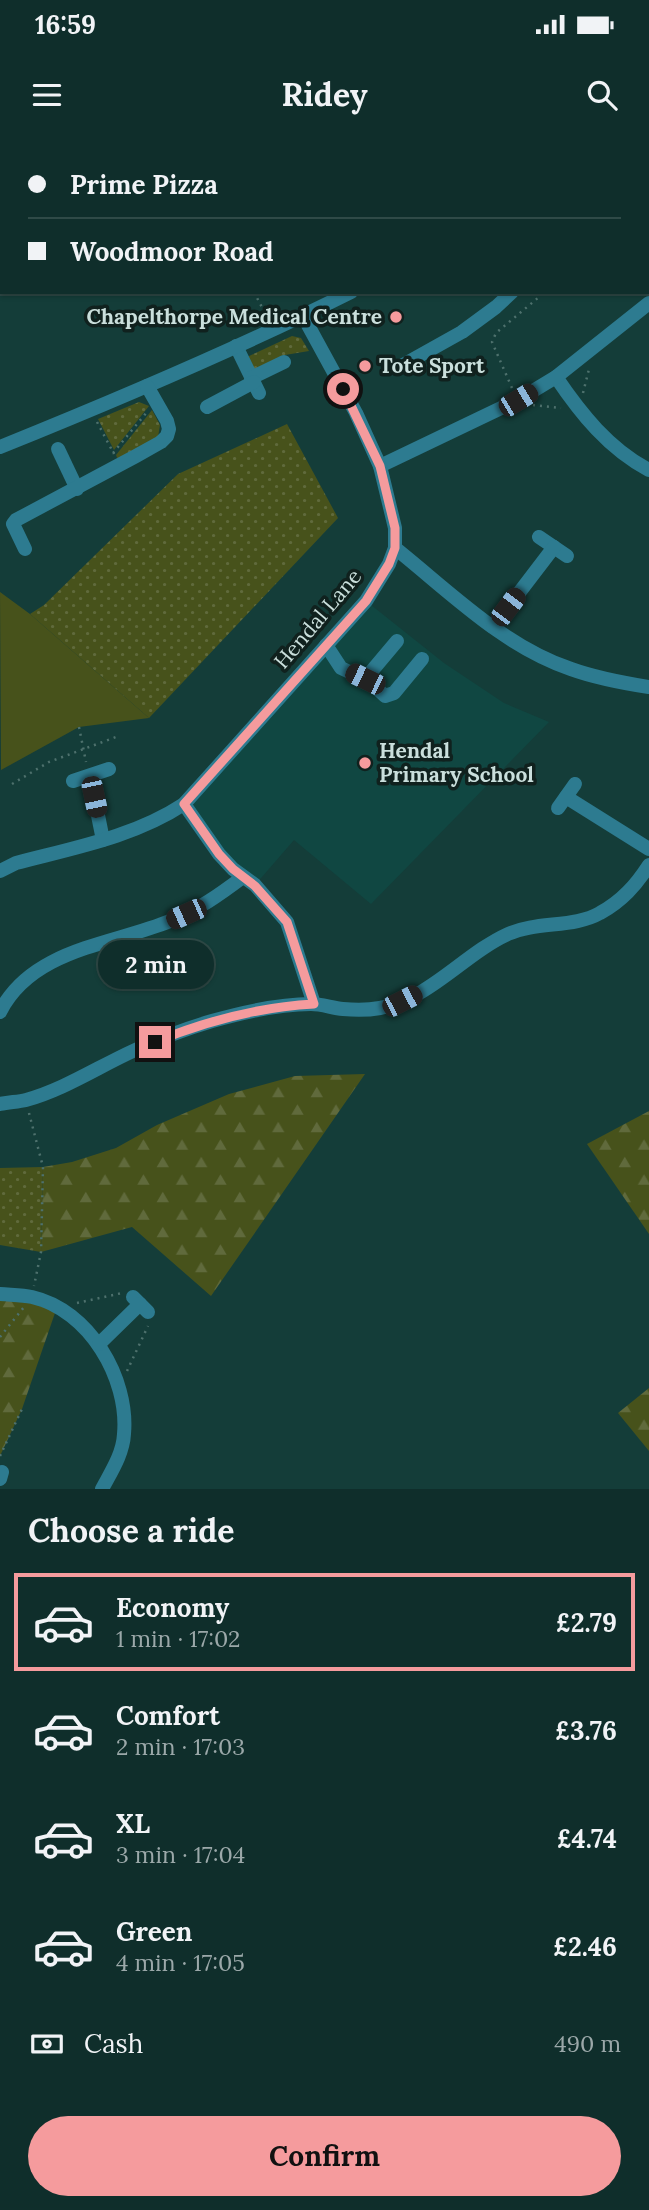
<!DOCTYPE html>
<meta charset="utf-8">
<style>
:root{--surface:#0f2e2b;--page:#1d3a37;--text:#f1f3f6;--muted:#9ba8a9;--line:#2f4a47;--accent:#f59b9d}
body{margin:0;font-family:Lora,serif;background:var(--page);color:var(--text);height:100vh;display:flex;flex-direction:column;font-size:26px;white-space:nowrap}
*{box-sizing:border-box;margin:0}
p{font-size:23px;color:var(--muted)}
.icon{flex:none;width:38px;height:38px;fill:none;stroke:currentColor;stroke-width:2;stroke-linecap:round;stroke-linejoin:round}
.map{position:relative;height:1349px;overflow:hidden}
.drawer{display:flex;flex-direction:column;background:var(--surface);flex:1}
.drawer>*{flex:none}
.banner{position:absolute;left:0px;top:0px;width:649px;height:154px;box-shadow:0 2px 5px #0004,0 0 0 2px var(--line);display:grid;align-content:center;height:154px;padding:0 28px;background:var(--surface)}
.end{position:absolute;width:32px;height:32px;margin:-16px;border:9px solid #f59b9d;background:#111;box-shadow:0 0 0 4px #111}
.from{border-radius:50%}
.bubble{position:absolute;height:49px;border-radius:24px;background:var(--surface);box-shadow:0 2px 5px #0004,0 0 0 2px var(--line);font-size:23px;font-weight:700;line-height:49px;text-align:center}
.car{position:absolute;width:21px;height:42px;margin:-21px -10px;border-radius:9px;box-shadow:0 0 5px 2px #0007;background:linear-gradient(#222 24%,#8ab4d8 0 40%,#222 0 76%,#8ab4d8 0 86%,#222 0)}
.banner b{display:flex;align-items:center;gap:24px;height:66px;font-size:26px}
.banner b+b{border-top:2px solid var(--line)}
.banner i{width:18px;height:18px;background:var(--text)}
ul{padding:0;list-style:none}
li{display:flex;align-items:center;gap:21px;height:98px;margin:0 14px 10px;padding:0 14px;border:4px solid transparent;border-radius:0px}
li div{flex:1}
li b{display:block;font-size:26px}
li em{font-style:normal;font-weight:700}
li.on{border-color:var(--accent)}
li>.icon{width:63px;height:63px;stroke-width:1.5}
h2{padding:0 28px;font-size:32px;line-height:84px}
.pay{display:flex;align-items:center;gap:18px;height:77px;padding:0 28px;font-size:26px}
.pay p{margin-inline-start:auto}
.button{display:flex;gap:14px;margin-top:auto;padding:14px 28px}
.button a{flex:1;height:80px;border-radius:42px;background:var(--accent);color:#111;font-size:28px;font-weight:700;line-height:80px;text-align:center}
.status{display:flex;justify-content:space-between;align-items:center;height:49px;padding:0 35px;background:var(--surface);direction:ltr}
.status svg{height:19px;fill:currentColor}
header{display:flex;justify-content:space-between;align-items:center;height:91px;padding:0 28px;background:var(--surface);font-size:32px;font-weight:700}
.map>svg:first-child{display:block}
</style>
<div class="status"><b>16:59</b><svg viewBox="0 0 49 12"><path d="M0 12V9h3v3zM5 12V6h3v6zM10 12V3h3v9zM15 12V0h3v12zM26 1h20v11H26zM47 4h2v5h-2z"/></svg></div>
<header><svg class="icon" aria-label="menu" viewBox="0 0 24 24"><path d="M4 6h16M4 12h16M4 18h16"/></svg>Ridey<svg class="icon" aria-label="search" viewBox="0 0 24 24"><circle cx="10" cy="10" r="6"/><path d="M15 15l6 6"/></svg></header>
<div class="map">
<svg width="649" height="1349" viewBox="0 0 649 1349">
<defs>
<pattern id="grass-dots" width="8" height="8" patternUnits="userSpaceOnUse" patternTransform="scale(1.75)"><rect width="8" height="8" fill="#47521b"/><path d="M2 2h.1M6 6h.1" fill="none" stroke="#606a3c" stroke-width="1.8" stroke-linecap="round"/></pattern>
<pattern id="forest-firs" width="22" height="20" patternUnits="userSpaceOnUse" patternTransform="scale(1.75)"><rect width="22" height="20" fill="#47521b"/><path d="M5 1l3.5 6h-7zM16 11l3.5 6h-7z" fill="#606a3c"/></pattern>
</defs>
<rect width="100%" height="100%" fill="#143d39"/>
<path fill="#104742" d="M 366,461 L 444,523 L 504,563 L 549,582 L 371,764 L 294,700 L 255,745 L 184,664 Z"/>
<g fill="url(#grass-dots)">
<path d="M 292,196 L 301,198 L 309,211 L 285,215 L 251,232 L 245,218 Z"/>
<path d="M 139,262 L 149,266 L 114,310 L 98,279 Z"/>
<path d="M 152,270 L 160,285 L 158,297 L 118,320 L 116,315 Z"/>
<path d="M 287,284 L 338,378 L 149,578 L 30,474 L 44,465 L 178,334 Z"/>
<path d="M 43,1027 L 41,1112 L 0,1105 L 0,1028 Z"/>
</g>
<g fill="url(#forest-firs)">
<path d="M 365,934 L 211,1156 L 132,1087 L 41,1112 L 43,1027 L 72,1022 L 116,1008 L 157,985 L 229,954 L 295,936 Z"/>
<path d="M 649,971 L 649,1094 L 587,1004 Z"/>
<path d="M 0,1154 L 57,1167 L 22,1269 L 0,1316 Z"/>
<path d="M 649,1248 L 649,1311 L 618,1273 Z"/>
</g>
<path fill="#47521b" d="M 0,452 L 30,474 L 149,578 L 79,587 L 1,630 Z"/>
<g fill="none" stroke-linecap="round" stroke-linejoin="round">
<g stroke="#4e716d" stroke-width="2.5" stroke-dasharray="2 5" stroke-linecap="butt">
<path d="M 204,0 L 204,2"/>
<path d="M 648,62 L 649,62"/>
<path d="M 254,152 L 267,177"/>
<path d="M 512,248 L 492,202 L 496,193 L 545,152"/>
<path d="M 583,253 L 589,229"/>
<path d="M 533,265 L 561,268"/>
<path d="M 97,282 L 114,314"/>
<path d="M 113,313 L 147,272"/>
<path d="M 79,587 L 86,622"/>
<path d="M 12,644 L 49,622 L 116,597"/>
<path d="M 29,973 L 43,1027 L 41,1112 L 34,1146"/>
<path d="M 77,1163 L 122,1153"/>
<path d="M 0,1197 L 24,1167"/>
<path d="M 127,1231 L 148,1186"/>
<path d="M 0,1316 L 22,1269"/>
</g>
<g stroke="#2d7b90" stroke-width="14">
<path d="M 609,2 L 613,0"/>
<path d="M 236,206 L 259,253"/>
<path d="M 403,225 L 462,192 L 496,167 L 512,152"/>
<path d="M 556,237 C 581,274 609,309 649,330"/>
<path d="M 251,238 L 284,222"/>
<path d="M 207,267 L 254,242"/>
<path d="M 0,307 C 119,259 237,209 351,152"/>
<path d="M 58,309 L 77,349"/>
<path d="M 380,326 L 518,260 L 556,237 L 649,163"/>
<path d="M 539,397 L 567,416"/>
<path d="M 395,408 C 450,452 503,506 571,529 C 596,538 623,543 649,547"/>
<path d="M 25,409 L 13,384 L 16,380 L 136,316 L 161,302 L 167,296 L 169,289 L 167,281 L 147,246"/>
<path d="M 493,487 L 554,407"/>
<path d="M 326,505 L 341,528 L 369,541 L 385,556 L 394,553 L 422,519"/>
<path d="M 365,539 L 397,501"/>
<path d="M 90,636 L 103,700"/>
<path d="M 73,641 L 109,629"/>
<path d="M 566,657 L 649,709"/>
<path d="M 184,664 L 219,714 L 233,729 L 255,745 L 287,782 L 314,864"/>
<path d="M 558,668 L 575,644"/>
<path d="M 0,731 L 16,723 C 73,708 134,697 184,664 L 366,461 L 389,424 L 395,408 L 395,388 L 380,326 L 356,273 L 303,176"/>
<path d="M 0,872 C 32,809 111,805 170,781 C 198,770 219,755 243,737"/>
<path d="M 0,964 C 9,962 18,962 26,960 C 63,950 98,927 133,911 C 158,899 185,889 212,881 C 244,872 278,864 311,864 C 322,864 332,868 343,869 C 354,870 369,870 380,868 C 430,859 464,814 508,794 C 537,781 574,788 600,773 C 622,761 636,745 649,725"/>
<path d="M 0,1154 C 11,1155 22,1155 32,1157 C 89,1170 129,1238 124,1294 C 123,1314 111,1332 102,1349"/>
<path d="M 133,1157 L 148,1172"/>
<path d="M 99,1204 L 140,1164"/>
<path d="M 0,1339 L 2,1332"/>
</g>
</g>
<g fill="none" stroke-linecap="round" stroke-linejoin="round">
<path stroke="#f59b9d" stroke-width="9" d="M 155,902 C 206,881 259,867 314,864 L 287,782 L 255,746 L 233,729 L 219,714 L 184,664 L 366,461 L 389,424 L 395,408 L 395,388 L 380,326 L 343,249"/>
</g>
<g fill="#f59b9d" stroke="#10211e" stroke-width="2.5">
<circle cx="396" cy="177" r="7"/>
<circle cx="365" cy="226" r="7"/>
<circle cx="365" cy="623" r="7"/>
</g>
<g text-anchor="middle" stroke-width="7" stroke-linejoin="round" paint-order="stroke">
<g font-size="21" font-weight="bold" fill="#cadfdc" stroke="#10211e" text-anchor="start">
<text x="382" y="184" text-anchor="end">Chapelthorpe Medical Centre</text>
<text x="379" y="233">Tote Sport</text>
<text x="379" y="618">Hendal<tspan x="379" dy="24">Primary School</tspan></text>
</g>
<g font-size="21" fill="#cadfdc" stroke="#10211e">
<text transform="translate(318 479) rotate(-50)" y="7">Hendal Lane</text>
</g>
</g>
</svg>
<i class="end from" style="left:343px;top:249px"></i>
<i class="end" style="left:155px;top:902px"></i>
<div class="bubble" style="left:98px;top:800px;width:116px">2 min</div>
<i class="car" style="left:518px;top:260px;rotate:59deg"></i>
<i class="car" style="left:508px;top:467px;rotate:37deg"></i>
<i class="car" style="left:365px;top:539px;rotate:296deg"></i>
<i class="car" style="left:94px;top:657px;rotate:168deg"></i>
<i class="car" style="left:186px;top:774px;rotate:246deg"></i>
<i class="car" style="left:402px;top:861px;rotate:63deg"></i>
<div class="banner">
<b><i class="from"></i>Prime Pizza</b>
<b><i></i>Woodmoor Road</b>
</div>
</div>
<section class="drawer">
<h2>Choose a ride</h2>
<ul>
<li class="on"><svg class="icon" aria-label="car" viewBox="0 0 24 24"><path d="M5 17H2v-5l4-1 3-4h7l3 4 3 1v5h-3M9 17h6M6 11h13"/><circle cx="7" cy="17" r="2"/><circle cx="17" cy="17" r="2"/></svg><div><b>Economy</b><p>1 min · 17:02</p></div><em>£2.79</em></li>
<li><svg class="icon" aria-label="car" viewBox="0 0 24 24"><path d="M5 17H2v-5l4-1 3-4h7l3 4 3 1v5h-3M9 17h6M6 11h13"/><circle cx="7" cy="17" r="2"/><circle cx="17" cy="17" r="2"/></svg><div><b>Comfort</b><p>2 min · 17:03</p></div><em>£3.76</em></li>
<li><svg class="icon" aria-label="car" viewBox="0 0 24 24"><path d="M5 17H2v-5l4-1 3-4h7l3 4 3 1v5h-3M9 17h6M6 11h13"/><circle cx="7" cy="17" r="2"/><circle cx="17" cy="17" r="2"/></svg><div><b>XL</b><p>3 min · 17:04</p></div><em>£4.74</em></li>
<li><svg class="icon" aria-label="car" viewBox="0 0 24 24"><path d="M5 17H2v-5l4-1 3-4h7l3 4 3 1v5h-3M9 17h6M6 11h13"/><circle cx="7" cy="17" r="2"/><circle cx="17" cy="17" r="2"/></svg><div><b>Green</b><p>4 min · 17:05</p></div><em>£2.46</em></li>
</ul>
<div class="pay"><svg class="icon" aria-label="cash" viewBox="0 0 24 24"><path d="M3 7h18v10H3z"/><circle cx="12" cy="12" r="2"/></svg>Cash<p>490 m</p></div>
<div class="button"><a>Confirm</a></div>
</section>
